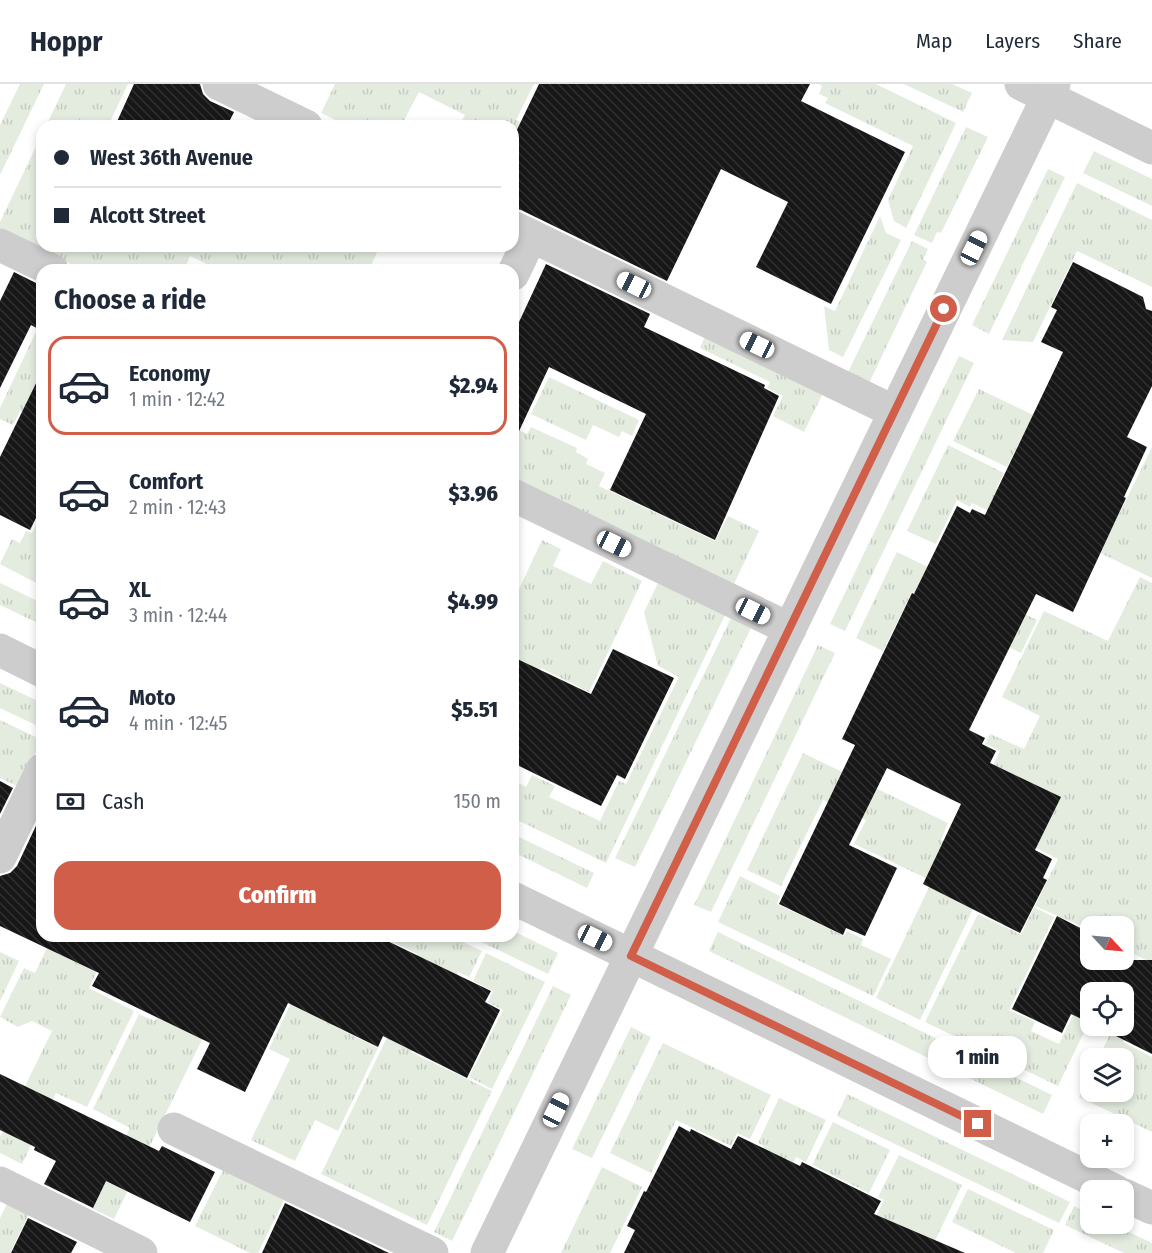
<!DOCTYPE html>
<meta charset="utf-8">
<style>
:root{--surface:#fff;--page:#f6f6f7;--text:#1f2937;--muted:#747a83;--line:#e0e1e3;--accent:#d15e49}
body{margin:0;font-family:"Fira Sans Condensed",sans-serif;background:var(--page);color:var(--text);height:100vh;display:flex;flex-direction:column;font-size:22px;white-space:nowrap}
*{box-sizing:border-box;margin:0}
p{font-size:20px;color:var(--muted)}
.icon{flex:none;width:33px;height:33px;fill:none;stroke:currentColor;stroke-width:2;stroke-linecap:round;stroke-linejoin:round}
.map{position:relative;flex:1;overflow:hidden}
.side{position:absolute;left:36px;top:180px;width:483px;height:678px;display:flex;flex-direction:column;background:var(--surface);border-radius:18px;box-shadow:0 3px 9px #0003}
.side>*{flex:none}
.top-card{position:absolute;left:36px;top:36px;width:483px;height:132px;border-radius:18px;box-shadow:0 3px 9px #0003;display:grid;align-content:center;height:132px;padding:0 18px;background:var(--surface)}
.needle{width:39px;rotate:116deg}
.tools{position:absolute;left:1080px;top:832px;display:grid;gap:12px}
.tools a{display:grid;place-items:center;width:54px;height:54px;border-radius:12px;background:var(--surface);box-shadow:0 3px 9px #0003;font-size:30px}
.end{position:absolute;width:27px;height:27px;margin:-14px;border:8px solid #d15e49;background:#fff;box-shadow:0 0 0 3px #fff}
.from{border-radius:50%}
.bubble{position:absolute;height:42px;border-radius:18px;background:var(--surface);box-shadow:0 3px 9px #0003;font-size:20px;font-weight:800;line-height:42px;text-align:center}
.car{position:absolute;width:18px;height:36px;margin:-18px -9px;border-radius:8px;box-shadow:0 0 4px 2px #0007;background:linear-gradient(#fff 24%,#345 0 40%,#fff 0 76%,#345 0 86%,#fff 0)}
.top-card b{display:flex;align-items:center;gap:21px;height:57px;font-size:22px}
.top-card b+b{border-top:2px solid var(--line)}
.top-card i{width:15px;height:15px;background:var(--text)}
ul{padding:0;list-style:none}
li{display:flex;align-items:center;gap:18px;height:99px;margin:0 12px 9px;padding:0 6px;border:3px solid transparent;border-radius:18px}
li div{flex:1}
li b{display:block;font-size:22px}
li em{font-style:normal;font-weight:800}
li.current{border-color:var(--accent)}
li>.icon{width:54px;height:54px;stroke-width:1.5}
h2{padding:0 18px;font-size:27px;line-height:72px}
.pay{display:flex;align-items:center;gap:15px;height:66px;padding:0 18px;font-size:22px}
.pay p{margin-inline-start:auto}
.cta{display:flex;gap:12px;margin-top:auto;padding:12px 18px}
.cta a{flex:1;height:69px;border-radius:18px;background:var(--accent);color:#fff;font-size:24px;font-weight:800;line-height:69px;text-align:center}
header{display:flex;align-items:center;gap:36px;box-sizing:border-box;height:84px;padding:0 30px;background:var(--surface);border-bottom:2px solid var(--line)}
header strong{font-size:28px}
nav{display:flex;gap:33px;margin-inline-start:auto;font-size:21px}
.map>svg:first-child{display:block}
</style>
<header>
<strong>Hoppr</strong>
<nav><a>Map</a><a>Layers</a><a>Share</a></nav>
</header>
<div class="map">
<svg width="1152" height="1169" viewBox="0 0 1152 1169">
<defs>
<pattern id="grass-tufts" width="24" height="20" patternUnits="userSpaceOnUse" patternTransform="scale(1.5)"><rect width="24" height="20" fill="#e4ece0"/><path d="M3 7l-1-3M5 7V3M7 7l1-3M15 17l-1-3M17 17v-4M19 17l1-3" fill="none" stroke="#c4cbc0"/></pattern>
<pattern id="building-back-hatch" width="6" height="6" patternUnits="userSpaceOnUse" patternTransform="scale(1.5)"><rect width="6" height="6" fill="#171717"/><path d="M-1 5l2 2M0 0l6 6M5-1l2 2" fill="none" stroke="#303030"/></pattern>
</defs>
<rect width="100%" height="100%" fill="#fff"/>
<g fill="url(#grass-tufts)">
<path d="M 20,0 L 44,0 L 0,91 L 0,41 Z"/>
<path d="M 66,0 L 128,0 L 110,38 L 118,42 L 46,42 Z"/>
<path d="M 335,0 L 534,0 L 516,36 L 525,41 L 513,65 L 513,42 L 459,42 L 465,31 L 419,8 L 401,42 L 348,42 L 321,29 Z"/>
<path d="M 819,0 L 876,0 L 956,39 L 906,144 L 894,137 L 888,116 L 913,62 L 825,19 L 828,14 L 819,10 L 822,2 Z"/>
<path d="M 904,0 L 952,0 L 972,9 L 963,28 Z"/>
<path d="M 966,43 L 988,53 L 941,149 L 937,148 L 932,159 L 914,151 Z"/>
<path d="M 42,50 L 42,162 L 380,162 L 369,186 L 219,186 L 190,172 L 184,186 L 83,186 L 0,146 L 0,138 Z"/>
<path d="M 1094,67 L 1152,95 L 1152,122 L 1083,89 Z"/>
<path d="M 1048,85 L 1065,93 L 989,250 L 972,241 Z"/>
<path d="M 1077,99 L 1152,136 L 1152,203 L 1077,167 L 1033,258 L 1002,256 Z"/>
<path d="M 880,132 L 886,149 L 901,156 L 843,273 L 829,266 L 824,222 L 835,227 Z"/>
<path d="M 912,157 L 928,165 L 923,175 L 927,178 L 869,299 L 848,288 Z"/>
<path d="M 42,235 L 42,307 L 30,332 L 20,327 L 13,341 L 0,335 L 0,324 Z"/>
<path d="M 705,252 L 823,309 L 804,348 L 773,332 L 783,312 L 767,304 L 770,298 L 700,264 Z"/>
<path d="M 959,272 L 974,279 L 845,547 L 830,540 Z"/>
<path d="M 549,293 L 639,336 L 632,352 L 622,347 L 619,353 L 593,341 L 586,356 L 531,330 Z"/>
<path d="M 979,305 L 1033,331 L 1007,383 L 953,357 Z"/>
<path d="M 513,343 L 527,350 L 531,343 L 577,364 L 576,368 L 588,375 L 586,380 L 605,389 L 599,402 L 715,457 L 728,432 L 759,447 L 734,500 L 513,395 Z"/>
<path d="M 948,361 L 1004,389 L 996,405 L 1010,412 L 1038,450 L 972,419 L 970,423 L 957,416 L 936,460 L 907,447 Z"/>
<path d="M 1152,363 L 1152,494 L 1100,469 Z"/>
<path d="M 42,428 L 42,502 L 0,480 L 12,455 L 20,459 L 26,447 L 32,449 Z"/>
<path d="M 542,456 L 561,465 L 553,482 L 591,500 L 603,477 L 642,497 L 589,608 L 541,584 L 530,607 L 513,599 L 513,518 Z"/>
<path d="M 897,468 L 1037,536 L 1021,569 L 949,534 L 952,527 L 912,508 L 883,567 L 856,554 Z"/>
<path d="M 1140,493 L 1152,499 L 1152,879 L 1124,865 L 1124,843 L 1090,843 L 1090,846 L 1035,822 L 1058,775 L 1032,762 L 974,720 L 1000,667 L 985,660 L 990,650 L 1024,665 L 1040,632 L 1002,613 L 1044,527 L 1108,557 Z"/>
<path d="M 0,499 L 42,519 L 42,541 L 0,521 Z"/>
<path d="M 658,499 L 725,531 L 606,779 L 513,734 L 513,696 L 526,703 L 532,691 L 555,702 L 549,713 L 600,737 L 619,697 L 626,700 L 679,593 L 658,582 L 644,528 Z"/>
<path d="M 731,534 L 751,544 L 635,783 L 615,774 Z"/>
<path d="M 818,561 L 835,569 L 711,828 L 694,821 Z"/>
<path d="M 0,599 L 42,619 L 42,644 L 0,624 Z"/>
<path d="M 0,636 L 42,656 L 19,703 L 0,694 Z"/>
<path d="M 803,669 L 948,739 L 941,756 L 984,778 L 974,823 L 920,936 L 876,914 L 932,797 L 854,760 L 866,736 L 823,716 L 781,802 L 747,786 Z"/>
<path d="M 513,750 L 594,789 L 587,804 L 513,768 Z"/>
<path d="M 740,792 L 780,812 L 777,820 L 844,852 L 847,847 L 863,855 L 861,861 L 891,875 L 873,912 L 718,838 Z"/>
<path d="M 1034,823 L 1054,833 L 1009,926 L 1035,938 L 1031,947 L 1059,960 L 1098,880 L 1090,909 L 1090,936 L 1058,1002 L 925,938 L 978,830 L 1021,851 Z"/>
<path d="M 513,847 L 558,869 L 548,890 L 469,852 L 513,852 Z"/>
<path d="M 718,848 L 1052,1011 L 1043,1030 L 709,867 Z"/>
<path d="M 53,852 L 114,852 L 89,904 L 134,927 L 87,1023 L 56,1009 L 22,1080 L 0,1069 L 0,1053 L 52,947 L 32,937 L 18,943 L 0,933 L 24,884 L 35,889 Z"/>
<path d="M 323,852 L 376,852 L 332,941 L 378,964 L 338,1047 L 315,1036 L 295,1077 L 251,1056 L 290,975 L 269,965 Z"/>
<path d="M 450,852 L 482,867 L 469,893 L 458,888 L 452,901 L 413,880 L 417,870 L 383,853 Z"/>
<path d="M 0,868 L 19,877 L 0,917 Z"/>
<path d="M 486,869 L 545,898 L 492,1005 L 469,993 L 503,926 L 488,918 L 493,907 L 473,897 Z"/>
<path d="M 1145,878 L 1152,899 L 1123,958 L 1152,973 L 1152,1048 L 1079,1013 L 1090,990 L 1090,1008 L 1124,1008 L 1124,975 L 1098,975 L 1114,942 L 1124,942 L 1124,923 Z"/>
<path d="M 418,889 L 442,901 L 411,968 L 492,1007 L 427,1141 L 321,1090 Z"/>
<path d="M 175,895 L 221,917 L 114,1135 L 91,1124 L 130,1044 L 93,1025 L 139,930 L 155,937 Z"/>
<path d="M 553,902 L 571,911 L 452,1157 L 434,1148 Z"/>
<path d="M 631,943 L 651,953 L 592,1074 L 572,1065 Z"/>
<path d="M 663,959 L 771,1011 L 750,1055 L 737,1049 L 731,1062 L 676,1036 L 651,1089 L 610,1069 Z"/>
<path d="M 847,1010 L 1070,1118 L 1059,1139 L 837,1032 Z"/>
<path d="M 779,1014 L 826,1036 L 806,1078 L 796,1073 L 791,1083 L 758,1074 L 764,1062 L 758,1059 Z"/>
<path d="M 833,1038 L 890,1066 L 869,1109 L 812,1081 Z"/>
<path d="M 899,1071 L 962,1101 L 929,1169 L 859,1169 L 884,1116 L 878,1113 Z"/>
<path d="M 602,1083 L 642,1103 L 610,1169 L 561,1169 Z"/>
<path d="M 223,1086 L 284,1116 L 258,1169 L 250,1169 L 195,1142 Z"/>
<path d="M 968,1105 L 1054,1146 L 1043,1169 L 1016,1169 L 952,1138 Z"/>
<path d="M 7,1120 L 29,1130 L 10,1169 L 0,1169 L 0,1134 Z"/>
<path d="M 1074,1122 L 1090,1130 L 1090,1140 L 1112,1140 L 1152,1159 L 1152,1169 L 1124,1169 L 1065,1141 Z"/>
</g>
<g fill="url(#building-back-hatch)">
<path d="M 134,0 L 200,0 L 203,10 L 210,17 L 234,28 L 227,42 L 115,42 Z"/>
<path d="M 539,0 L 810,0 L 801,17 L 905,68 L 831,220 L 756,183 L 788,118 L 721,85 L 667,197 L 521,126 L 513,124 L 513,54 Z"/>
<path d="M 1073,178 L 1143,213 L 1146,225 L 1152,227 L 1152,302 L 1127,353 L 1147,363 L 1124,413 L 1126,414 L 1073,528 L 1036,510 L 969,646 L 985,654 L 982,660 L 996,667 L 990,679 L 1061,713 L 1035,766 L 1052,775 L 1043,794 L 1047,796 L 1020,849 L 923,800 L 961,720 L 887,684 L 849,761 L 897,784 L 865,852 L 846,844 L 843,851 L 779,820 L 855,661 L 842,655 L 912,509 L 914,510 L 957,422 L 970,429 L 972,425 L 985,431 L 1063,268 L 1041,258 L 1057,226 L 1051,223 Z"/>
<path d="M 546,180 L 650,230 L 644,243 L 765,301 L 764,304 L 779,312 L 715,456 L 610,406 L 646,330 L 549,283 L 513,360 L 513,251 Z"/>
<path d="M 14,188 L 42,202 L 42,247 L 31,241 L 0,304 L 0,217 Z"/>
<path d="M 42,287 L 42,422 L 30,446 L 0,431 L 0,373 Z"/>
<path d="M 613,565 L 674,594 L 625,695 L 617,691 L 601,722 L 513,679 L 513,573 L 591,610 Z"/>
<path d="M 0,697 L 13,704 L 0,730 Z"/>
<path d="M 42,729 L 42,852 L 377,852 L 491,907 L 485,918 L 500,926 L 467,994 L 383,952 L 378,963 L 288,919 L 245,1008 L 197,985 L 210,959 L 92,902 L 99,889 L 0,842 L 0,792 L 10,789 L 17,782 Z"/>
<path d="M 1057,832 L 1090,849 L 1090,876 L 1152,876 L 1152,970 L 1096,942 L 1124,942 L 1124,909 L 1090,909 L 1090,939 L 1071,930 L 1062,949 L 1012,925 Z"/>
<path d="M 0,990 L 159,1067 L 162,1062 L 215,1088 L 190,1138 L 106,1097 L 93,1124 L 44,1100 L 56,1077 L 34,1066 L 35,1063 L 0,1046 Z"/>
<path d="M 679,1042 L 690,1048 L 691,1045 L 731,1065 L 738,1052 L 800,1082 L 802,1078 L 881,1117 L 874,1130 L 965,1169 L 624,1169 L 635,1146 L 627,1142 L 644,1107 L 646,1108 Z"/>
<path d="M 285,1119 L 389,1169 L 262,1169 Z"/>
<path d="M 28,1134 L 77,1158 L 71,1169 L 11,1169 Z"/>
</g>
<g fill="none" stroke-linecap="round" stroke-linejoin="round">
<g stroke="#cdcdcd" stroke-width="33">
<path d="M 219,0 L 306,42"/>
<path d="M 1021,0 L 1152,64"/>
<path d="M 513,143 L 895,328"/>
<path d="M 0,161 L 52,186"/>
<path d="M 513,190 L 531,152"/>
<path d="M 513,411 L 790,545"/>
<path d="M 0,566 L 42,587"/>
<path d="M 0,773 L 42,686"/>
<path d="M 513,814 L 1116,1107"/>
<path d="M 174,1045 L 432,1169"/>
<path d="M 0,1099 L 141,1169"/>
<path d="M 1124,1111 L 1152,1124"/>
<path d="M 487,1169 L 1054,0"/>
</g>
</g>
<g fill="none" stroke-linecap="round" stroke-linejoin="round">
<path stroke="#d15e49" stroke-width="8" d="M 944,225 L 631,872 L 978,1040"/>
</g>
</svg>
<div class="tools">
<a><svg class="needle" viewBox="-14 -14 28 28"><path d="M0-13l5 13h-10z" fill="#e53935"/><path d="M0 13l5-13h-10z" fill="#747a83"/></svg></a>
<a><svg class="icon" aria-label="locate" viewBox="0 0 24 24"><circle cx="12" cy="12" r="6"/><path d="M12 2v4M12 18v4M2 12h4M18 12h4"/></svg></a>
<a><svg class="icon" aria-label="layers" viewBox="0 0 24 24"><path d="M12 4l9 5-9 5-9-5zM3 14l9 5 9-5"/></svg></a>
<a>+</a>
<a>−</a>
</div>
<i class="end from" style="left:944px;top:225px"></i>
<i class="end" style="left:978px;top:1040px"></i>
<div class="bubble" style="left:928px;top:952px;width:99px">1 min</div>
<i class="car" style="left:974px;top:164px;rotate:26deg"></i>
<i class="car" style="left:634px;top:201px;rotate:296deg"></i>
<i class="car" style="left:757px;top:261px;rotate:296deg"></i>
<i class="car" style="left:614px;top:460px;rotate:116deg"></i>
<i class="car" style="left:753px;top:527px;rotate:116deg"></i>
<i class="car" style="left:595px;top:854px;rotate:116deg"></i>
<i class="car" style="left:556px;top:1026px;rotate:26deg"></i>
<div class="top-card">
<b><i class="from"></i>West 36th Avenue</b>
<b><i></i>Alcott Street</b>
</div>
<section class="side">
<h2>Choose a ride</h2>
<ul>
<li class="current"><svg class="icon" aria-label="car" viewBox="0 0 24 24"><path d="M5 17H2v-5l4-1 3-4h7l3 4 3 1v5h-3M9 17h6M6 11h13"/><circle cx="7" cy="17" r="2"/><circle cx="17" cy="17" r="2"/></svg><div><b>Economy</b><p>1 min · 12:42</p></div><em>$2.94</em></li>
<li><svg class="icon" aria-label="car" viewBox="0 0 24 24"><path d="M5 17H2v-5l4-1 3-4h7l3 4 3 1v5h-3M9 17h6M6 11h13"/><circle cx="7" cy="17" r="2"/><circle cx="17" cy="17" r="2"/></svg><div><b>Comfort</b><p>2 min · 12:43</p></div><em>$3.96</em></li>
<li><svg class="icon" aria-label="car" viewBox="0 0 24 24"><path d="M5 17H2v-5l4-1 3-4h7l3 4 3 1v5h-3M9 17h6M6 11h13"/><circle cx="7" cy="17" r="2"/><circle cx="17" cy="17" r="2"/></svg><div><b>XL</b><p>3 min · 12:44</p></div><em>$4.99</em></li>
<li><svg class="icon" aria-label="car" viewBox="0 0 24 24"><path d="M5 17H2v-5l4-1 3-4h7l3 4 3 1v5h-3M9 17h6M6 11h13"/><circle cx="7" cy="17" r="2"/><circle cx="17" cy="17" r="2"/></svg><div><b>Moto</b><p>4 min · 12:45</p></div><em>$5.51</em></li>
</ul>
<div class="pay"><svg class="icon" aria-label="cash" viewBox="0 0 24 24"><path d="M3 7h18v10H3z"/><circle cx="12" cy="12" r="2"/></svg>Cash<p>150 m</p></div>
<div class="cta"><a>Confirm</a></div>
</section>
</div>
